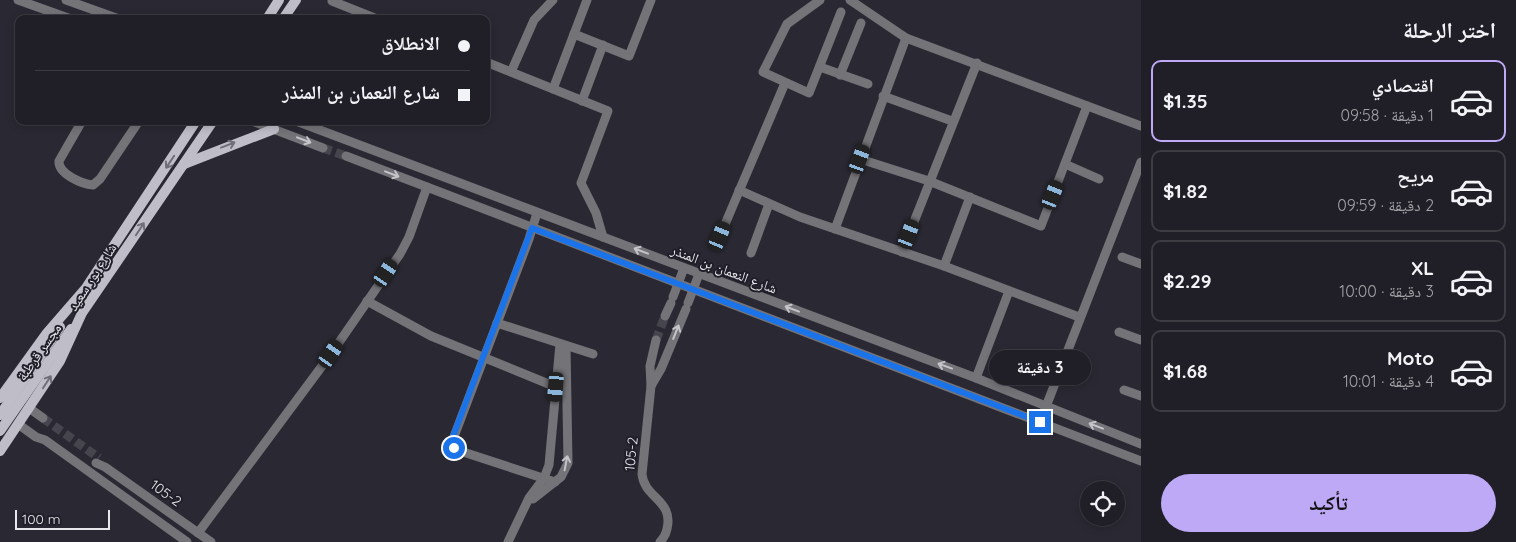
<!DOCTYPE html>
<html lang="ar">
<meta charset="utf-8">
<style>
:root{--surface:#201e26;--page:#2d2b32;--text:#f1f3f6;--muted:#a2a2a7;--line:#3d3c43;--accent:#bda9f5}
body{margin:0;font-family:Quicksand,"Noto Naskh Arabic",sans-serif;background:var(--page);color:var(--text);direction:rtl;height:100vh;display:flex;flex-direction:column;font-size:19px;white-space:nowrap}
*{box-sizing:border-box;margin:0}
p{font-size:16px;color:var(--muted)}
.icon{flex:none;width:28px;height:28px;fill:none;stroke:currentColor;stroke-width:2;stroke-linecap:round;stroke-linejoin:round}
.map{position:relative;flex:1;overflow:hidden;direction:ltr}
.details{display:flex;flex-direction:column;background:var(--surface);width:375px}
.details>*{flex:none}
.banner{position:absolute;left:15px;top:15px;width:475px;height:110px;border-radius:10px;box-shadow:0 2px 8px #0003,0 0 0 1px var(--line);direction:rtl;display:grid;align-content:center;height:110px;padding:0 20px;background:var(--surface)}
.buttons{position:absolute;left:1080px;top:481px;display:grid;gap:10px}
.buttons a{display:grid;place-items:center;width:45px;height:45px;border-radius:50%;background:var(--surface);box-shadow:0 2px 8px #0003,0 0 0 1px var(--line);font-size:25px}
.scale{position:absolute;left:15px;bottom:12px;width:95px;box-sizing:border-box;padding-left:5px;border:2px solid #e8e7ed;border-top:0;font-size:14px;line-height:18px;white-space:nowrap;color:#e8e7ed;-webkit-text-stroke:4px #201e28;paint-order:stroke}
.end{position:absolute;width:22px;height:22px;margin:-11px;border:6px solid #1a73e8;background:#fff;box-shadow:0 0 0 2px #fff}
.from{border-radius:50%}
.bubble{position:absolute;height:35px;border-radius:18px;background:var(--surface);box-shadow:0 2px 8px #0003,0 0 0 1px var(--line);font-size:16px;font-weight:700;line-height:35px;text-align:center;direction:rtl}
.car{position:absolute;width:15px;height:30px;margin:-15px -8px;border-radius:6px;box-shadow:0 0 4px 1px #0007;background:linear-gradient(#222 24%,#8ab4d8 0 40%,#222 0 76%,#8ab4d8 0 86%,#222 0)}
.banner b{display:flex;align-items:center;gap:18px;height:48px;font-size:19px}
.banner b+b{border-top:1px solid var(--line)}
.banner i{width:12px;height:12px;background:var(--text)}
ul{padding:0;list-style:none}
li{display:flex;align-items:center;gap:15px;height:82px;margin:0 10px 8px;padding:0 10px;border:2px solid var(--line);border-radius:10px}
li div{flex:1}
li b{display:block;font-size:19px}
li em{font-style:normal;font-weight:700}
li.selected{border-color:var(--accent)}
li>.icon{width:45px;height:45px;stroke-width:1.5}
h2{padding:0 20px;font-size:22px;line-height:60px}
.button{display:flex;gap:10px;margin-top:auto;padding:10px 20px}
.button a{flex:1;height:58px;border-radius:30px;background:var(--accent);color:#111;font-size:20px;font-weight:700;line-height:58px;text-align:center}
main{display:flex;flex:1;min-height:0}
.map>svg:first-child{display:block}
</style>
<main>
<section class="details">
<h2>اختر الرحلة</h2>
<ul>
<li class="selected"><svg class="icon" aria-label="car" viewBox="0 0 24 24"><path d="M5 17H2v-5l4-1 3-4h7l3 4 3 1v5h-3M9 17h6M6 11h13"/><circle cx="7" cy="17" r="2"/><circle cx="17" cy="17" r="2"/></svg><div><b>اقتصادي</b><p>1 دقيقة · 09:58</p></div><em>$1.35</em></li>
<li><svg class="icon" aria-label="car" viewBox="0 0 24 24"><path d="M5 17H2v-5l4-1 3-4h7l3 4 3 1v5h-3M9 17h6M6 11h13"/><circle cx="7" cy="17" r="2"/><circle cx="17" cy="17" r="2"/></svg><div><b>مريح</b><p>2 دقيقة · 09:59</p></div><em>$1.82</em></li>
<li><svg class="icon" aria-label="car" viewBox="0 0 24 24"><path d="M5 17H2v-5l4-1 3-4h7l3 4 3 1v5h-3M9 17h6M6 11h13"/><circle cx="7" cy="17" r="2"/><circle cx="17" cy="17" r="2"/></svg><div><b>XL</b><p>3 دقيقة · 10:00</p></div><em>$2.29</em></li>
<li><svg class="icon" aria-label="car" viewBox="0 0 24 24"><path d="M5 17H2v-5l4-1 3-4h7l3 4 3 1v5h-3M9 17h6M6 11h13"/><circle cx="7" cy="17" r="2"/><circle cx="17" cy="17" r="2"/></svg><div><b>Moto</b><p>4 دقيقة · 10:01</p></div><em>$1.68</em></li>
</ul>
<div class="button"><a>تأكيد</a></div>
</section>
<div class="map">
<svg width="1141" height="542" viewBox="0 0 1141 542">
<rect width="100%" height="100%" fill="#2a2832"/>
<g fill="none" stroke-linecap="round" stroke-linejoin="round">
<g stroke="#46454e" stroke-width="9" stroke-dasharray="9 4.5" stroke-linecap="butt">
<path d="M 323,148 L 346,156"/>
<path d="M 656,340 L 665,316"/>
<path d="M 43,418 L 99,458"/>
</g>
<g stroke="#747378" stroke-width="9">
<path d="M 18,0 L 71,19"/>
<path d="M 66,0 L 119,19"/>
<path d="M 820,0 L 787,24 L 763,72 L 809,93 L 841,12"/>
<path d="M 850,0 L 906,38 L 1141,126"/>
<path d="M 332,1 L 377,19"/>
<path d="M 574,34 L 629,56 L 651,0"/>
<path d="M 486,62 L 608,111 L 581,183 L 596,213 L 603,237"/>
<path d="M 820,67 L 868,84"/>
<path d="M 511,72 L 534,20 L 553,0"/>
<path d="M 840,75 L 861,23"/>
<path d="M 553,89 L 587,0"/>
<path d="M 883,96 L 952,121"/>
<path d="M 582,101 L 603,45"/>
<path d="M 82,121 L 59,161 C 58,174 82,184 93,185 L 100,179 L 139,121"/>
<path d="M 252,121 L 323,148"/>
<path d="M 296,121 L 976,378 L 1141,444"/>
<path d="M 346,156 L 1141,461"/>
<path d="M 860,159 L 929,181 L 1041,226 L 1087,106"/>
<path d="M 1065,164 L 1099,179"/>
<path d="M 739,190 L 800,217 L 944,266 L 1079,317"/>
<path d="M 537,213 L 529,239 L 452,442 L 457,450 L 555,482"/>
<path d="M 835,229 L 906,38"/>
<path d="M 720,236 L 785,83"/>
<path d="M 902,252 L 977,63"/>
<path d="M 751,253 L 769,204"/>
<path d="M 1122,257 L 1141,264"/>
<path d="M 944,266 L 970,197"/>
<path d="M 673,297 L 684,268"/>
<path d="M 367,301 L 431,336 L 556,387"/>
<path d="M 688,303 L 699,274"/>
<path d="M 665,316 L 671,303"/>
<path d="M 497,323 L 593,354"/>
<path d="M 1119,332 L 1141,340"/>
<path d="M 656,340 L 650,366 L 651,386 L 642,474 C 644,498 674,500 667,529 C 666,534 664,538 660,542"/>
<path d="M 976,378 L 1009,291"/>
<path d="M 651,386 L 661,369 L 686,309"/>
<path d="M 1124,390 L 1141,396"/>
<path d="M 29,408 L 43,418"/>
<path d="M 1040,422 L 1141,162"/>
<path d="M 18,424 L 36,437 L 45,440 L 187,542"/>
<path d="M 96,463 L 105,467 L 211,542"/>
<path d="M 533,499 L 561,477 L 568,463 L 566,346"/>
<path d="M 198,533 L 331,354 L 400,254 L 409,237 L 427,187"/>
<path d="M 508,542 L 529,498 L 544,478 L 549,465 L 560,344"/>
</g>
<g stroke="#bfbdc8" stroke-width="10">
<path d="M 267,19 L 279,0"/>
<path d="M 283,19 L 296,0"/>
<path d="M 184,164 L 274,129"/>
<path d="M 0,398 L 47,333 L 86,288 L 196,121"/>
<path d="M 0,415 L 60,327"/>
<path d="M 0,431 L 71,329"/>
<path d="M 0,451 L 60,361 L 82,313 L 213,121"/>
</g>
</g>
<defs><path id="oneway-shaft" d="M-6 0H5M1.5-3L5.5 0L1.5 3" fill="none" stroke-width="1.6" stroke-linecap="round" stroke-linejoin="round" transform="scale(1.25)"/></defs>
<g stroke="#c5c4ca">
<use href="#oneway-shaft" transform="translate(304 140) rotate(21)"/>
<use href="#oneway-shaft" transform="translate(392 174) rotate(21)"/>
<use href="#oneway-shaft" transform="translate(641 251) rotate(-159)"/>
<use href="#oneway-shaft" transform="translate(792 309) rotate(-159)"/>
<use href="#oneway-shaft" transform="translate(676 332) rotate(-68)"/>
<use href="#oneway-shaft" transform="translate(945 366) rotate(-160)"/>
<use href="#oneway-shaft" transform="translate(1096 426) rotate(-159)"/>
<use href="#oneway-shaft" transform="translate(566 463) rotate(-79)"/>
</g>
<g stroke="#706e78">
<use href="#oneway-shaft" transform="translate(228 145) rotate(-21)"/>
<use href="#oneway-shaft" transform="translate(170 162) rotate(124)"/>
<use href="#oneway-shaft" transform="translate(140 229) rotate(-57)"/>
<use href="#oneway-shaft" transform="translate(47 382) rotate(-57)"/>
</g>
<g fill="none" stroke-linecap="round" stroke-linejoin="round">
<path stroke="#1a73e8" stroke-width="6" d="M 454,448 L 452,439 L 532,228 L 1040,422"/>
</g>
<g text-anchor="middle" stroke-width="4" stroke-linejoin="round" paint-order="stroke">
<g font-size="14" fill="#e8e7ed" stroke="#201e28">
<text transform="translate(724 269) rotate(21)" y="5">شارع النعمان بن المنذر</text>
<text transform="translate(92 277) rotate(-57)" y="5">شارع بور سعيد</text>
<text transform="translate(39 352) rotate(-55)" y="5">مجسر قرطبة</text>
<text transform="translate(631 454) rotate(-84)" y="5">105-2</text>
<text transform="translate(166 493) rotate(36)" y="5">105-2</text>
</g>
</g>
</svg>
<div class="buttons">
<a><svg class="icon" aria-label="locate" viewBox="0 0 24 24"><circle cx="12" cy="12" r="6"/><path d="M12 2v4M12 18v4M2 12h4M18 12h4"/></svg></a>
</div>
<div class="scale">100 m</div>
<i class="end from" style="left:454px;top:448px"></i>
<i class="end" style="left:1040px;top:422px"></i>
<div class="bubble" style="left:989px;top:350px;width:102px">3 دقيقة</div>
<i class="car" style="left:860px;top:159px;rotate:20deg"></i>
<i class="car" style="left:1053px;top:195px;rotate:22deg"></i>
<i class="car" style="left:909px;top:234px;rotate:21deg"></i>
<i class="car" style="left:720px;top:236px;rotate:23deg"></i>
<i class="car" style="left:386px;top:273px;rotate:34deg"></i>
<i class="car" style="left:331px;top:354px;rotate:35deg"></i>
<i class="car" style="left:556px;top:387px;rotate:185deg"></i>
<div class="banner">
<b><i class="from"></i>الانطلاق</b>
<b><i></i>شارع النعمان بن المنذر</b>
</div>
</div>
</main>
